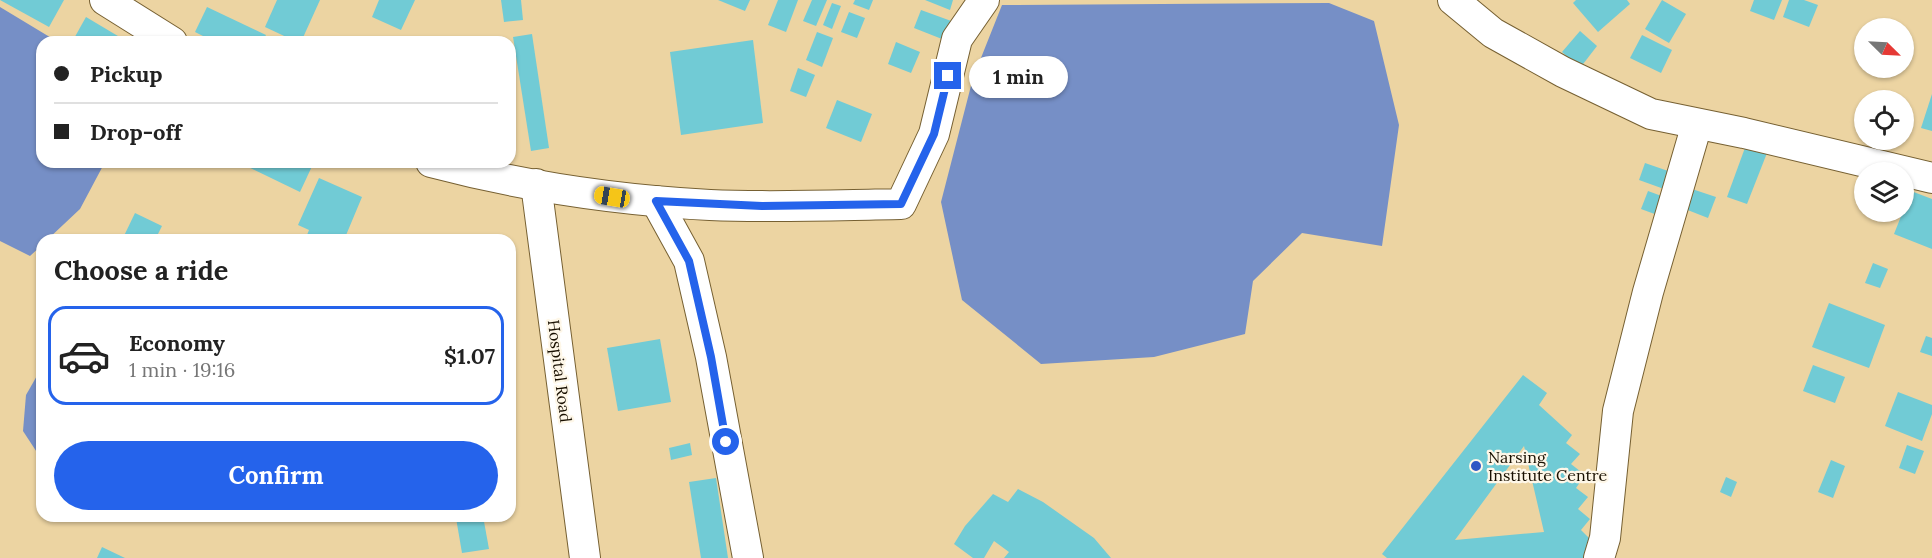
<!DOCTYPE html>
<meta charset="utf-8">
<style>
:root{--surface:#fff;--page:#f6f6f6;--text:#222;--muted:#767676;--line:#e0e0e0;--accent:#2563eb}
body{margin:0;font-family:Lora,serif;background:var(--page);color:var(--text);height:100vh;display:flex;flex-direction:column;font-size:22px;white-space:nowrap}
*{box-sizing:border-box;margin:0}
p{font-size:20px;color:var(--muted)}
.icon{flex:none;width:33px;height:33px;fill:none;stroke:currentColor;stroke-width:2;stroke-linecap:round;stroke-linejoin:round}
.map{position:relative;flex:1;overflow:hidden}
.panel{position:absolute;left:36px;top:234px;width:480px;height:288px;display:flex;flex-direction:column;background:var(--surface);border-radius:18px;box-shadow:0 2px 4px #0004}
.panel>*{flex:none}
.banner{position:absolute;left:36px;top:36px;width:480px;height:132px;border-radius:18px;box-shadow:0 2px 4px #0004;display:grid;align-content:center;height:132px;padding:0 18px;background:var(--surface)}
.needle{width:39px;rotate:114deg}
.fabs{position:absolute;left:1854px;top:18px;display:grid;gap:12px}
.fabs a{display:grid;place-items:center;width:60px;height:60px;border-radius:50%;background:var(--surface);box-shadow:0 2px 4px #0004;font-size:30px}
.end{position:absolute;width:27px;height:27px;margin:-14px;border:8px solid #2563eb;background:#fff;box-shadow:0 0 0 3px #fff}
.from{border-radius:50%}
.bubble{position:absolute;height:42px;border-radius:21px;background:var(--surface);box-shadow:0 2px 4px #0004;font-size:20px;font-weight:700;line-height:42px;text-align:center}
.car{position:absolute;width:18px;height:36px;margin:-18px -9px;border-radius:8px;box-shadow:0 0 4px 2px #0007;background:linear-gradient(#f5c518 24%,#345 0 40%,#f5c518 0 76%,#345 0 86%,#f5c518 0)}
.banner b{display:flex;align-items:center;gap:21px;height:57px;font-size:22px}
.banner b+b{border-top:2px solid var(--line)}
.banner i{width:15px;height:15px;background:var(--text)}
ul{padding:0;list-style:none}
li{display:flex;align-items:center;gap:18px;height:99px;margin:0 12px 9px;padding:0 6px;border:3px solid var(--line);border-radius:18px}
li div{flex:1}
li b{display:block;font-size:22px}
li em{font-style:normal;font-weight:700}
li.selected{border-color:var(--accent)}
li>.icon{width:54px;height:54px;stroke-width:1.5}
h2{padding:0 18px;font-size:27px;line-height:72px}
.primary-button{display:flex;gap:12px;margin-top:auto;padding:12px 18px}
.primary-button a{flex:1;height:69px;border-radius:36px;background:var(--accent);color:#fff;font-size:24px;font-weight:700;line-height:69px;text-align:center}
.map>svg:first-child{display:block}
</style>
<div class="map">
<svg width="1932" height="558" viewBox="0 0 1932 558">
<rect width="100%" height="100%" fill="#ecd4a2"/>
<g fill="#768fc6">
<path d="M 1329,3 L 1374,21 L 1399,125 L 1382,246 L 1302,233 L 1253,281 L 1245,334 L 1154,357 L 1041,364 L 962,300 L 941,202 L 973,78 L 1002,5 Z"/>
<path d="M 0,7 L 58,42 L 42,42 L 42,162 L 105,162 L 80,209 L 47,240 L 42,240 L 42,245 L 30,256 L 0,241 Z"/>
<path d="M 42,367 L 42,460 L 23,431 L 26,395 Z"/>
</g>
<g fill="#71cbd5" fill-rule="evenodd">
<path d="M 0,0 L 64,0 L 49,27 Z"/>
<path d="M 277,0 L 320,0 L 301,42 L 297,42 L 265,27 Z"/>
<path d="M 379,0 L 415,0 L 401,30 L 372,17 Z"/>
<path d="M 501,0 L 521,0 L 523,20 L 504,22 Z"/>
<path d="M 718,0 L 750,0 L 745,11 Z"/>
<path d="M 778,0 L 798,0 L 786,32 L 768,25 Z"/>
<path d="M 812,0 L 827,0 L 816,26 L 803,21 Z"/>
<path d="M 855,0 L 873,0 L 869,10 L 853,4 Z"/>
<path d="M 925,0 L 953,0 L 950,10 Z"/>
<path d="M 1576,0 L 1627,0 L 1630,4 L 1598,32 L 1573,3 Z"/>
<path d="M 1662,0 L 1686,14 L 1669,43 L 1645,29 Z"/>
<path d="M 1754,0 L 1782,0 L 1774,20 L 1750,11 Z"/>
<path d="M 1789,0 L 1804,0 L 1818,5 L 1809,27 L 1783,17 Z"/>
<path d="M 832,3 L 841,6 L 832,29 L 823,25 Z"/>
<path d="M 207,7 L 266,35 L 262,42 L 215,42 L 195,32 Z"/>
<path d="M 921,10 L 954,22 L 947,41 L 914,28 Z"/>
<path d="M 849,12 L 865,18 L 857,38 L 841,32 Z"/>
<path d="M 86,17 L 128,42 L 72,42 Z"/>
<path d="M 1580,31 L 1597,46 L 1580,68 L 1562,52 Z"/>
<path d="M 817,32 L 833,38 L 822,67 L 806,60 Z"/>
<path d="M 532,34 L 549,148 L 531,151 L 513,37 Z"/>
<path d="M 1642,35 L 1672,50 L 1661,73 L 1630,58 Z"/>
<path d="M 753,40 L 763,123 L 681,135 L 670,52 Z"/>
<path d="M 896,42 L 920,52 L 911,73 L 888,64 Z"/>
<path d="M 798,68 L 815,75 L 806,97 L 790,91 Z"/>
<path d="M 1932,94 L 1932,131 L 1921,128 Z"/>
<path d="M 837,100 L 872,114 L 861,142 L 826,128 Z"/>
<path d="M 1746,145 L 1767,153 L 1747,204 L 1727,197 Z"/>
<path d="M 238,162 L 314,162 L 300,192 Z"/>
<path d="M 1645,163 L 1671,172 L 1664,189 L 1639,180 Z"/>
<path d="M 319,178 L 362,197 L 344,240 L 305,240 L 309,230 L 298,225 Z"/>
<path d="M 1692,189 L 1716,197 L 1708,218 L 1685,209 Z"/>
<path d="M 1648,191 L 1667,198 L 1660,216 L 1641,209 Z"/>
<path d="M 1911,191 L 1932,199 L 1932,249 L 1894,234 Z"/>
<path d="M 135,213 L 162,226 L 155,240 L 122,240 Z"/>
<path d="M 1873,263 L 1888,269 L 1880,288 L 1865,283 Z"/>
<path d="M 1829,303 L 1885,325 L 1869,368 L 1812,347 Z"/>
<path d="M 1926,336 L 1932,338 L 1932,356 L 1920,352 Z"/>
<path d="M 660,339 L 671,402 L 618,411 L 607,348 Z"/>
<path d="M 1813,365 L 1845,377 L 1835,403 L 1803,391 Z"/>
<path d="M 1523,375 L 1547,393 L 1539,405 L 1572,435 L 1566,443 L 1580,454 L 1571,464 L 1585,475 L 1576,488 L 1588,497 L 1578,509 L 1590,519 L 1581,530 L 1597,546 L 1586,558 L 1387,558 L 1382,554 ZM 1524,446 L 1544,532 L 1455,540 Z"/>
<path d="M 1898,392 L 1932,405 L 1932,414 L 1922,441 L 1885,426 Z"/>
<path d="M 690,443 L 692,455 L 671,460 L 669,448 Z"/>
<path d="M 1907,445 L 1924,451 L 1915,474 L 1899,468 Z"/>
<path d="M 1831,460 L 1845,466 L 1833,498 L 1818,492 Z"/>
<path d="M 1726,477 L 1737,482 L 1731,497 L 1720,492 Z"/>
<path d="M 716,478 L 728,558 L 701,558 L 689,482 Z"/>
<path d="M 1018,489 L 1043,502 L 1094,538 L 1111,558 L 1004,558 L 1009,552 L 994,541 L 984,558 L 973,558 L 954,544 L 965,526 L 993,494 L 1008,502 Z"/>
<path d="M 468,516 L 483,516 L 489,549 L 462,553 L 456,518 Z"/>
<path d="M 102,547 L 125,558 L 97,558 Z"/>
</g>
<g fill="none" stroke-linecap="round" stroke-linejoin="round">
<defs>
<g id="minor">
<path d="M 105,0 L 172,42"/>
<path d="M 1453,0 L 1493,33 L 1563,72 L 1651,114 L 1744,133 L 1932,178"/>
<path d="M 431,162 C 522,186 616,200 710,205 C 774,208 838,205 901,204 L 934,134 L 957,39 L 984,0"/>
<path d="M 536,184 L 585,558"/>
<path d="M 656,201 L 689,261 L 711,357 L 748,558"/>
<path d="M 1599,558 L 1605,538 L 1618,411 L 1648,292 L 1697,124"/>
</g>
</defs>
<use href="#minor" stroke="#766032" stroke-width="32"/>
<use href="#minor" stroke="#fff" stroke-width="30"/>
</g>
<g fill="none" stroke-linecap="round" stroke-linejoin="round">
<path stroke="#2563eb" stroke-width="8" d="M 726,442 L 711,357 L 689,261 L 656,201 L 762,206 L 901,204 L 934,134 L 948,76"/>
</g>
<circle fill="#2d56c5" stroke="#fef7e8" stroke-width="2" cx="1476" cy="466" r="6"/>
<g text-anchor="middle" stroke-width="4.5" stroke-linejoin="round" paint-order="stroke">
<g font-size="16" fill="#180f00" stroke="#fef7e8">
<text transform="translate(560 371) rotate(83)" y="6">Hospital Road</text>
</g>
<g font-size="16" fill="#180f00" stroke="#fef7e8" text-anchor="start">
<text x="1488" y="463">Narsing<tspan x="1488" dy="18">Institute Centre</tspan></text>
</g>
</g>
</svg>
<div class="fabs">
<a><svg class="needle" viewBox="-14 -14 28 28"><path d="M0-13l5 13h-10z" fill="#e53935"/><path d="M0 13l5-13h-10z" fill="#767676"/></svg></a>
<a><svg class="icon" aria-label="locate" viewBox="0 0 24 24"><circle cx="12" cy="12" r="6"/><path d="M12 2v4M12 18v4M2 12h4M18 12h4"/></svg></a>
<a><svg class="icon" aria-label="layers" viewBox="0 0 24 24"><path d="M12 4l9 5-9 5-9-5zM3 14l9 5 9-5"/></svg></a>
</div>
<i class="end from" style="left:726px;top:442px"></i>
<i class="end" style="left:948px;top:76px"></i>
<div class="bubble" style="left:969px;top:56px;width:99px">1 min</div>
<i class="car" style="left:612px;top:197px;rotate:280deg"></i>
<div class="banner">
<b><i class="from"></i>Pickup</b>
<b><i></i>Drop-off</b>
</div>
<section class="panel">
<h2>Choose a ride</h2>
<ul>
<li class="selected"><svg class="icon" aria-label="car" viewBox="0 0 24 24"><path d="M5 17H2v-5l4-1 3-4h7l3 4 3 1v5h-3M9 17h6M6 11h13"/><circle cx="7" cy="17" r="2"/><circle cx="17" cy="17" r="2"/></svg><div><b>Economy</b><p>1 min · 19:16</p></div><em>$1.07</em></li>
</ul>
<div class="primary-button"><a>Confirm</a></div>
</section>
</div>
